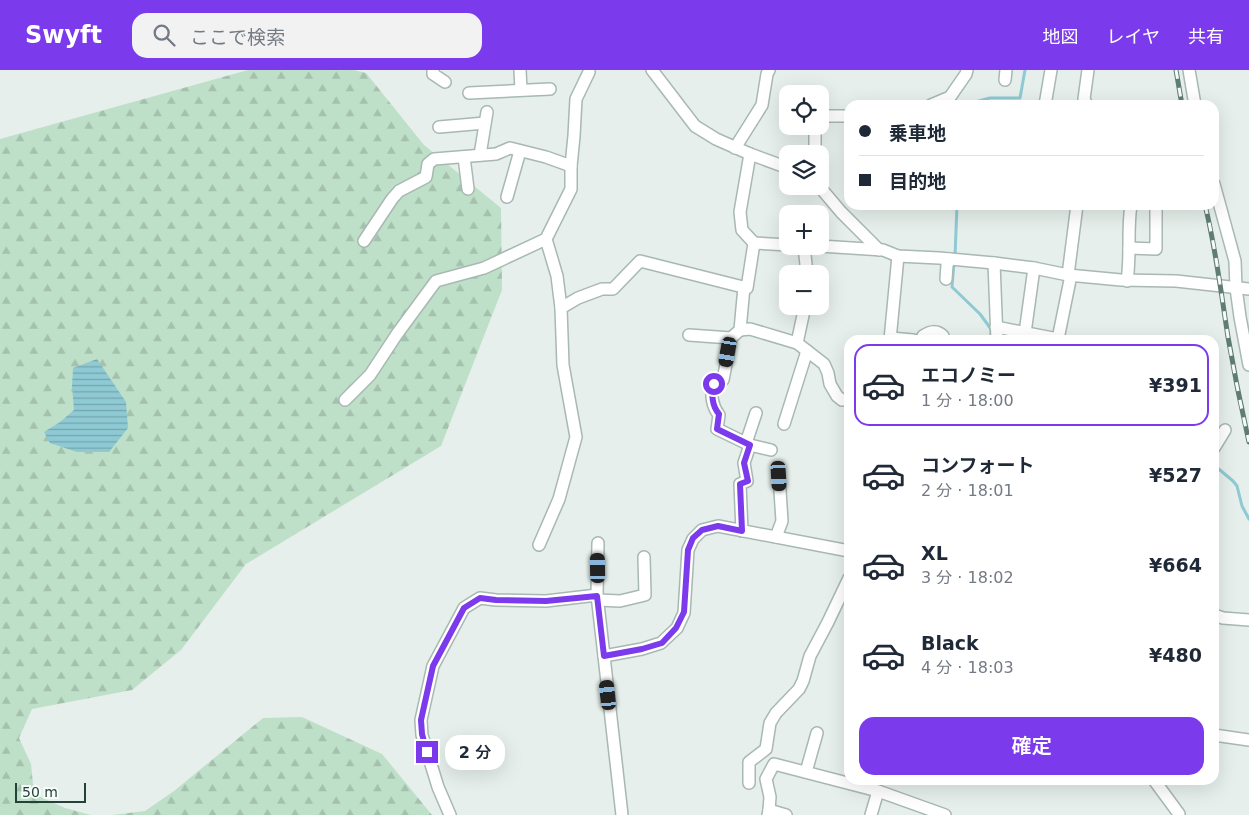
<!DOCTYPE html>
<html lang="ja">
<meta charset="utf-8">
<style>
:root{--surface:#fff;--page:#f2f2f3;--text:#1f2937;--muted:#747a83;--line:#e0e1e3;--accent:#7c3aed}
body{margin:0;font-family:"DejaVu Sans","Noto Sans JP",sans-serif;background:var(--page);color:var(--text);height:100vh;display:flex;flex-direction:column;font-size:19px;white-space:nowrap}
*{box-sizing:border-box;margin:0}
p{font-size:16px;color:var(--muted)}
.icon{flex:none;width:28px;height:28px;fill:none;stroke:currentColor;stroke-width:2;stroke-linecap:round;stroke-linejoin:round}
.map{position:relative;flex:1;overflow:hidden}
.details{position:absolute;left:844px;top:265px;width:375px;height:450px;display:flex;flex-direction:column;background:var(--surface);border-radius:15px;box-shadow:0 5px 20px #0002}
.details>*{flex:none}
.top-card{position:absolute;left:844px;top:30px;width:375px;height:110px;border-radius:15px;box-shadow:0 5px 20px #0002;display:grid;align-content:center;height:110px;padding:0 15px;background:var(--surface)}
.controls{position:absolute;left:779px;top:15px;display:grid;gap:10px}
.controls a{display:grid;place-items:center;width:50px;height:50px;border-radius:10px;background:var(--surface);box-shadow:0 5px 20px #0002;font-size:25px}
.scale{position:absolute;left:15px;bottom:12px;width:71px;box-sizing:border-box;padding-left:5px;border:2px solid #24423a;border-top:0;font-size:14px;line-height:18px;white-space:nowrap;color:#24423a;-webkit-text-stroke:4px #f7fbf9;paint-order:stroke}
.end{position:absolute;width:22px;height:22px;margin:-11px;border:6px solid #7c3aed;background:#fff;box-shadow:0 0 0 2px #fff}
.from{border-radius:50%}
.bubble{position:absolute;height:35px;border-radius:15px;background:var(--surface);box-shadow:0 5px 20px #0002;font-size:16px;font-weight:600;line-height:35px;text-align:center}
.car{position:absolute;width:15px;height:30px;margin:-15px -8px;border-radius:6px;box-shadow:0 0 4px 1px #0007;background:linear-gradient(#222 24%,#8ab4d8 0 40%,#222 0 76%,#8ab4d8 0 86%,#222 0)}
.top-card b{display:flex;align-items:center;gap:18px;height:48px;font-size:19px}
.top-card b+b{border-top:1px solid var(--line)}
.top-card i{width:12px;height:12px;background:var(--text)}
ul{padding:9px 0 0;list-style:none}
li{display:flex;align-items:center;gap:15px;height:82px;margin:0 10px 8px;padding:0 5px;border:2px solid transparent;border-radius:15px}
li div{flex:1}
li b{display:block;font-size:19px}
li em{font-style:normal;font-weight:600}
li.current{border-color:var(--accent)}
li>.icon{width:45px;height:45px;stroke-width:1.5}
.action{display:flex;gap:10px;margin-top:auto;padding:10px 15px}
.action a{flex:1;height:58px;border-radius:15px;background:var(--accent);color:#fff;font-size:20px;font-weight:600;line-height:58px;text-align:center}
header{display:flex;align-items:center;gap:30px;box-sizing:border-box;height:70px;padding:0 25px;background:var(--accent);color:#fff}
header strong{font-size:24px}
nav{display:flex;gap:28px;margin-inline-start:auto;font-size:18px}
.search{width:350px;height:45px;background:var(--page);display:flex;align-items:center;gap:12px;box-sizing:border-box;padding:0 18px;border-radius:15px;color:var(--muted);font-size:19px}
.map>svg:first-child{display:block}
</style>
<header>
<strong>Swyft</strong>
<div class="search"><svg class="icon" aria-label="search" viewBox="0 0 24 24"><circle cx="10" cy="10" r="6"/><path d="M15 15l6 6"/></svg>ここで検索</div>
<nav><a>地図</a><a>レイヤ</a><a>共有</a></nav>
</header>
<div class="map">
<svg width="1249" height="745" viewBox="0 0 1249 745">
<defs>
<pattern id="forest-firs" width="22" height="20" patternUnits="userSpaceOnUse" patternTransform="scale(1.25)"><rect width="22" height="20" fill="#bfe0c8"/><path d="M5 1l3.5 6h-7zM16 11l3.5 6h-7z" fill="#a4c1ad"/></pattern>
<pattern id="water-rules" width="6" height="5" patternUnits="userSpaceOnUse" patternTransform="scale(1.25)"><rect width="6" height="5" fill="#8ec9d4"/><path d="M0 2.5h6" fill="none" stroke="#74a5ad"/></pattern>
</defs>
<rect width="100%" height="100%" fill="#e6efeb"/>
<g fill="url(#forest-firs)">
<path d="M 248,0 L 354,0 L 366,3 L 424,75 L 501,138 L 502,220 L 441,376 L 246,494 L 181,580 L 132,620 L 32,639 L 19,668 L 31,694 L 34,724 L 65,738 L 91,745 L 0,745 L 0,69 Z"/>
<path d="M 302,647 L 382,684 L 432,745 L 112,745 L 145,741 L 174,721 L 263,648 Z"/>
</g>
<path fill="url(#water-rules)" d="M 97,289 L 126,332 L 128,358 L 109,382 L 77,382 L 50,373 L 44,362 L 60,352 L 74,340 L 72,316 L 73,298 Z"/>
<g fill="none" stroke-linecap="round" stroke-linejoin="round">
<g stroke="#8ec9d4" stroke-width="3">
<path d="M 964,35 L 990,28 L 1020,28 L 1025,0"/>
<path d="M 955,187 L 957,135"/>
<path d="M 954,193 L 952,217 L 980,244 L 991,259 L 991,270"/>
<path d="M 1214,395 L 1233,411 L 1237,416 L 1242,436 L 1249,449"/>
</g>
<defs>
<g id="street">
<path d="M 433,0 L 433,4 L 445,12"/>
<path d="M 520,0 L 521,20"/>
<path d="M 652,0 L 695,56 L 716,69 L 750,84 L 788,98"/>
<path d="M 1189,0 L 1195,35"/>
<path d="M 1005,10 L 1006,0"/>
<path d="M 469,23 L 550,19"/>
<path d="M 931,35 L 950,27 L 966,4 L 967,0"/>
<path d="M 1045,35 L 1051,0"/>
<path d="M 1087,35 L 1084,29 L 1088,0"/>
<path d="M 820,46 L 849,46"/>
<path d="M 815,56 L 815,84"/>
<path d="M 439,57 L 485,53"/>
<path d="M 735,78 L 762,35 L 767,4 L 769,0"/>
<path d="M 480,85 L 487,42"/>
<path d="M 464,87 L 468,119"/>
<path d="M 1214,114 L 1235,191 L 1236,218 L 1240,247 L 1249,295"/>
<path d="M 819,116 L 841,142 L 879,180"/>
<path d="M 507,127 L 520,81"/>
<path d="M 546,169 L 557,206 L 561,238"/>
<path d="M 364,171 L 392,129 L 399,121 L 426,107 L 428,94 L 434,89 L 496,84 L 510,78 L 546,87 L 571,96"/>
<path d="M 754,173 L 788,175"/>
<path d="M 804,176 L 807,204"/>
<path d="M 820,176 L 883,180 L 898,186 L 939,188 L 994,193 L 1034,198 L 1068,205 L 1121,210 L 1176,211 L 1249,219"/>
<path d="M 1129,178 L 1156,179 L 1156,135"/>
<path d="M 994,193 L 997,270"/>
<path d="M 1068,205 L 1077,135"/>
<path d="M 946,209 L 947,195 L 950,189"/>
<path d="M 1127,211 C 1131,185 1127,160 1131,135"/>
<path d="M 744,217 L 740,260 L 750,259 L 797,273 L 824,294 L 828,303 L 830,314 L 837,326 L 842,330"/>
<path d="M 996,257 L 1058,269"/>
<path d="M 740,260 L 731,268 L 723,310 L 714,314 C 710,324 712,336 719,345 L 717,359 L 750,375 L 771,380"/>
<path d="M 1025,263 L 1034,198"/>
<path d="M 689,265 L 731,268"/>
<path d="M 891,268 L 913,270"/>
<path d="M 890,270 L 898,186"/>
<path d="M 923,270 L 923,266 C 930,261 937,260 943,266 L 943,270"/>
<path d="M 1059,270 L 1058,269 L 1071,205"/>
<path d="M 797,273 L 805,236"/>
<path d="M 345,330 L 370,305 L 397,264 L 436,211 L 484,198 L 546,169 L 571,119 L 571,96 L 574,66 L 576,29 L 589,2"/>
<path d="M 784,354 L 807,281"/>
<path d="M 746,373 L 756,343"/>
<path d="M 1214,378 L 1225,360"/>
<path d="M 742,461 L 740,414 L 747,411 L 744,393 L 750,375"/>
<path d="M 776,467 L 782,451 L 779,406"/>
<path d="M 539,475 L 559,429 L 576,367 L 563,295 L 561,238 L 578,228 L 602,219 L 613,219 L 640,191 L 747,218 L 754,173 L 742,160 L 740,142 L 750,84"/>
<path d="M 597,525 L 598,473"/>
<path d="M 598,530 L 620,531 L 645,525 L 644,487"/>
<path d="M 1214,545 L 1223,548 L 1249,550"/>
<path d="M 1214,665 L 1249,670"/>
<path d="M 806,702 L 817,663"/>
<path d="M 1154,710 L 1179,744"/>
<path d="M 749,713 L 749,692 L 766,679 L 770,653 L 776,643 L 799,619 L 803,611 L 810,586 L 828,552 L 849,508"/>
<path d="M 769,740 L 770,727 L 766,709 L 774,694 L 878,721 L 945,745"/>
<path d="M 450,745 L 438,717 L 422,665 L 421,650 L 433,596 L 464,538 L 480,528 L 496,530 L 546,531 L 597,525 L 604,586"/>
<path d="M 622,745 L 604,586 L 642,579 L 661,573 L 677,558 L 684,543 L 688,480 L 693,469 L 702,460 L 718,456 L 849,481"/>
<path d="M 768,745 L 769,740 L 786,745"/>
<path d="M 871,745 L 878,721"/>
</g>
</defs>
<use href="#street" stroke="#a8b8b2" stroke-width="14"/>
<use href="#street" stroke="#fff" stroke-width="11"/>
<defs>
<g id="rail">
<path d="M 1176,0 L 1182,35"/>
<path d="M 1205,135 C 1216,179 1221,223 1228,267 C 1234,302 1241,337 1249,372"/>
</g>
</defs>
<use href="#rail" stroke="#5f7d75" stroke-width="5"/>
<use href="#rail" stroke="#f7fbf9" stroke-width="3" stroke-dasharray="9" stroke-linecap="butt"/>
</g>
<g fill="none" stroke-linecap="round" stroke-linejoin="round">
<path stroke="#7c3aed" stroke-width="6" d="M 427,682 L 422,664 L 421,650 L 433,596 L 464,538 L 480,528 L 496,530 L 546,531 L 597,526 L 604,586 L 642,579 L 662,573 L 676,558 L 684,542 L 688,480 L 693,468 L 702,460 L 718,456 L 742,461 L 740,414 L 748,411 L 744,393 L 750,375 L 717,359 L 719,344 C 712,336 711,324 714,314"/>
</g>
</svg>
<div class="controls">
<a><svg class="icon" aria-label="locate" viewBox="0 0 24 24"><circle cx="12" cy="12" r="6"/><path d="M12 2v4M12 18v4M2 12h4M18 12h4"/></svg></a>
<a><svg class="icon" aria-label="layers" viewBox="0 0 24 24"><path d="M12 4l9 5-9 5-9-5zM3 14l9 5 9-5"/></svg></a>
<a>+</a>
<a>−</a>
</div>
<div class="scale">50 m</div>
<i class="end from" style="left:714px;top:314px"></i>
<i class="end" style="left:427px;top:682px"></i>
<div class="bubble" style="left:445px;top:665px;width:60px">2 分</div>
<i class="car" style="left:728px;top:282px;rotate:190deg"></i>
<i class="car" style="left:779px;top:406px;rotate:177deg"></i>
<i class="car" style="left:598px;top:498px;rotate:359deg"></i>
<i class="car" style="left:608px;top:625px;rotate:354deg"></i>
<div class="top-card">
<b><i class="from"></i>乗車地</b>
<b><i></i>目的地</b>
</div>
<section class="details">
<ul>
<li class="current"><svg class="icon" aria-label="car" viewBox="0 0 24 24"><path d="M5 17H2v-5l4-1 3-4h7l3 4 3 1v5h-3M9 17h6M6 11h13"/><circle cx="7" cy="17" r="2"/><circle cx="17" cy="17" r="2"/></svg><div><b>エコノミー</b><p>1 分 · 18:00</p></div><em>¥391</em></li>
<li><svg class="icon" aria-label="car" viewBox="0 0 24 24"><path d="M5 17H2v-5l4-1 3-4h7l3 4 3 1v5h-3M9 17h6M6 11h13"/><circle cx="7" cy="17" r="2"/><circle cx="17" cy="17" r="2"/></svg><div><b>コンフォート</b><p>2 分 · 18:01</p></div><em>¥527</em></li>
<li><svg class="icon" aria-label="car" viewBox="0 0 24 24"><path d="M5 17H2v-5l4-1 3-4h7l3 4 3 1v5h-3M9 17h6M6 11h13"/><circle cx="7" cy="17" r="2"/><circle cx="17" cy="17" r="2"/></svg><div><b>XL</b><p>3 分 · 18:02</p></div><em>¥664</em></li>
<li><svg class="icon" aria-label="car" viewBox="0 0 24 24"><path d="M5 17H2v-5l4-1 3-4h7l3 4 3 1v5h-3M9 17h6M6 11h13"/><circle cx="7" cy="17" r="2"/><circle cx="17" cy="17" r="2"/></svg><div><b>Black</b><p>4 分 · 18:03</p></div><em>¥480</em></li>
</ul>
<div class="action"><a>確定</a></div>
</section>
</div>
